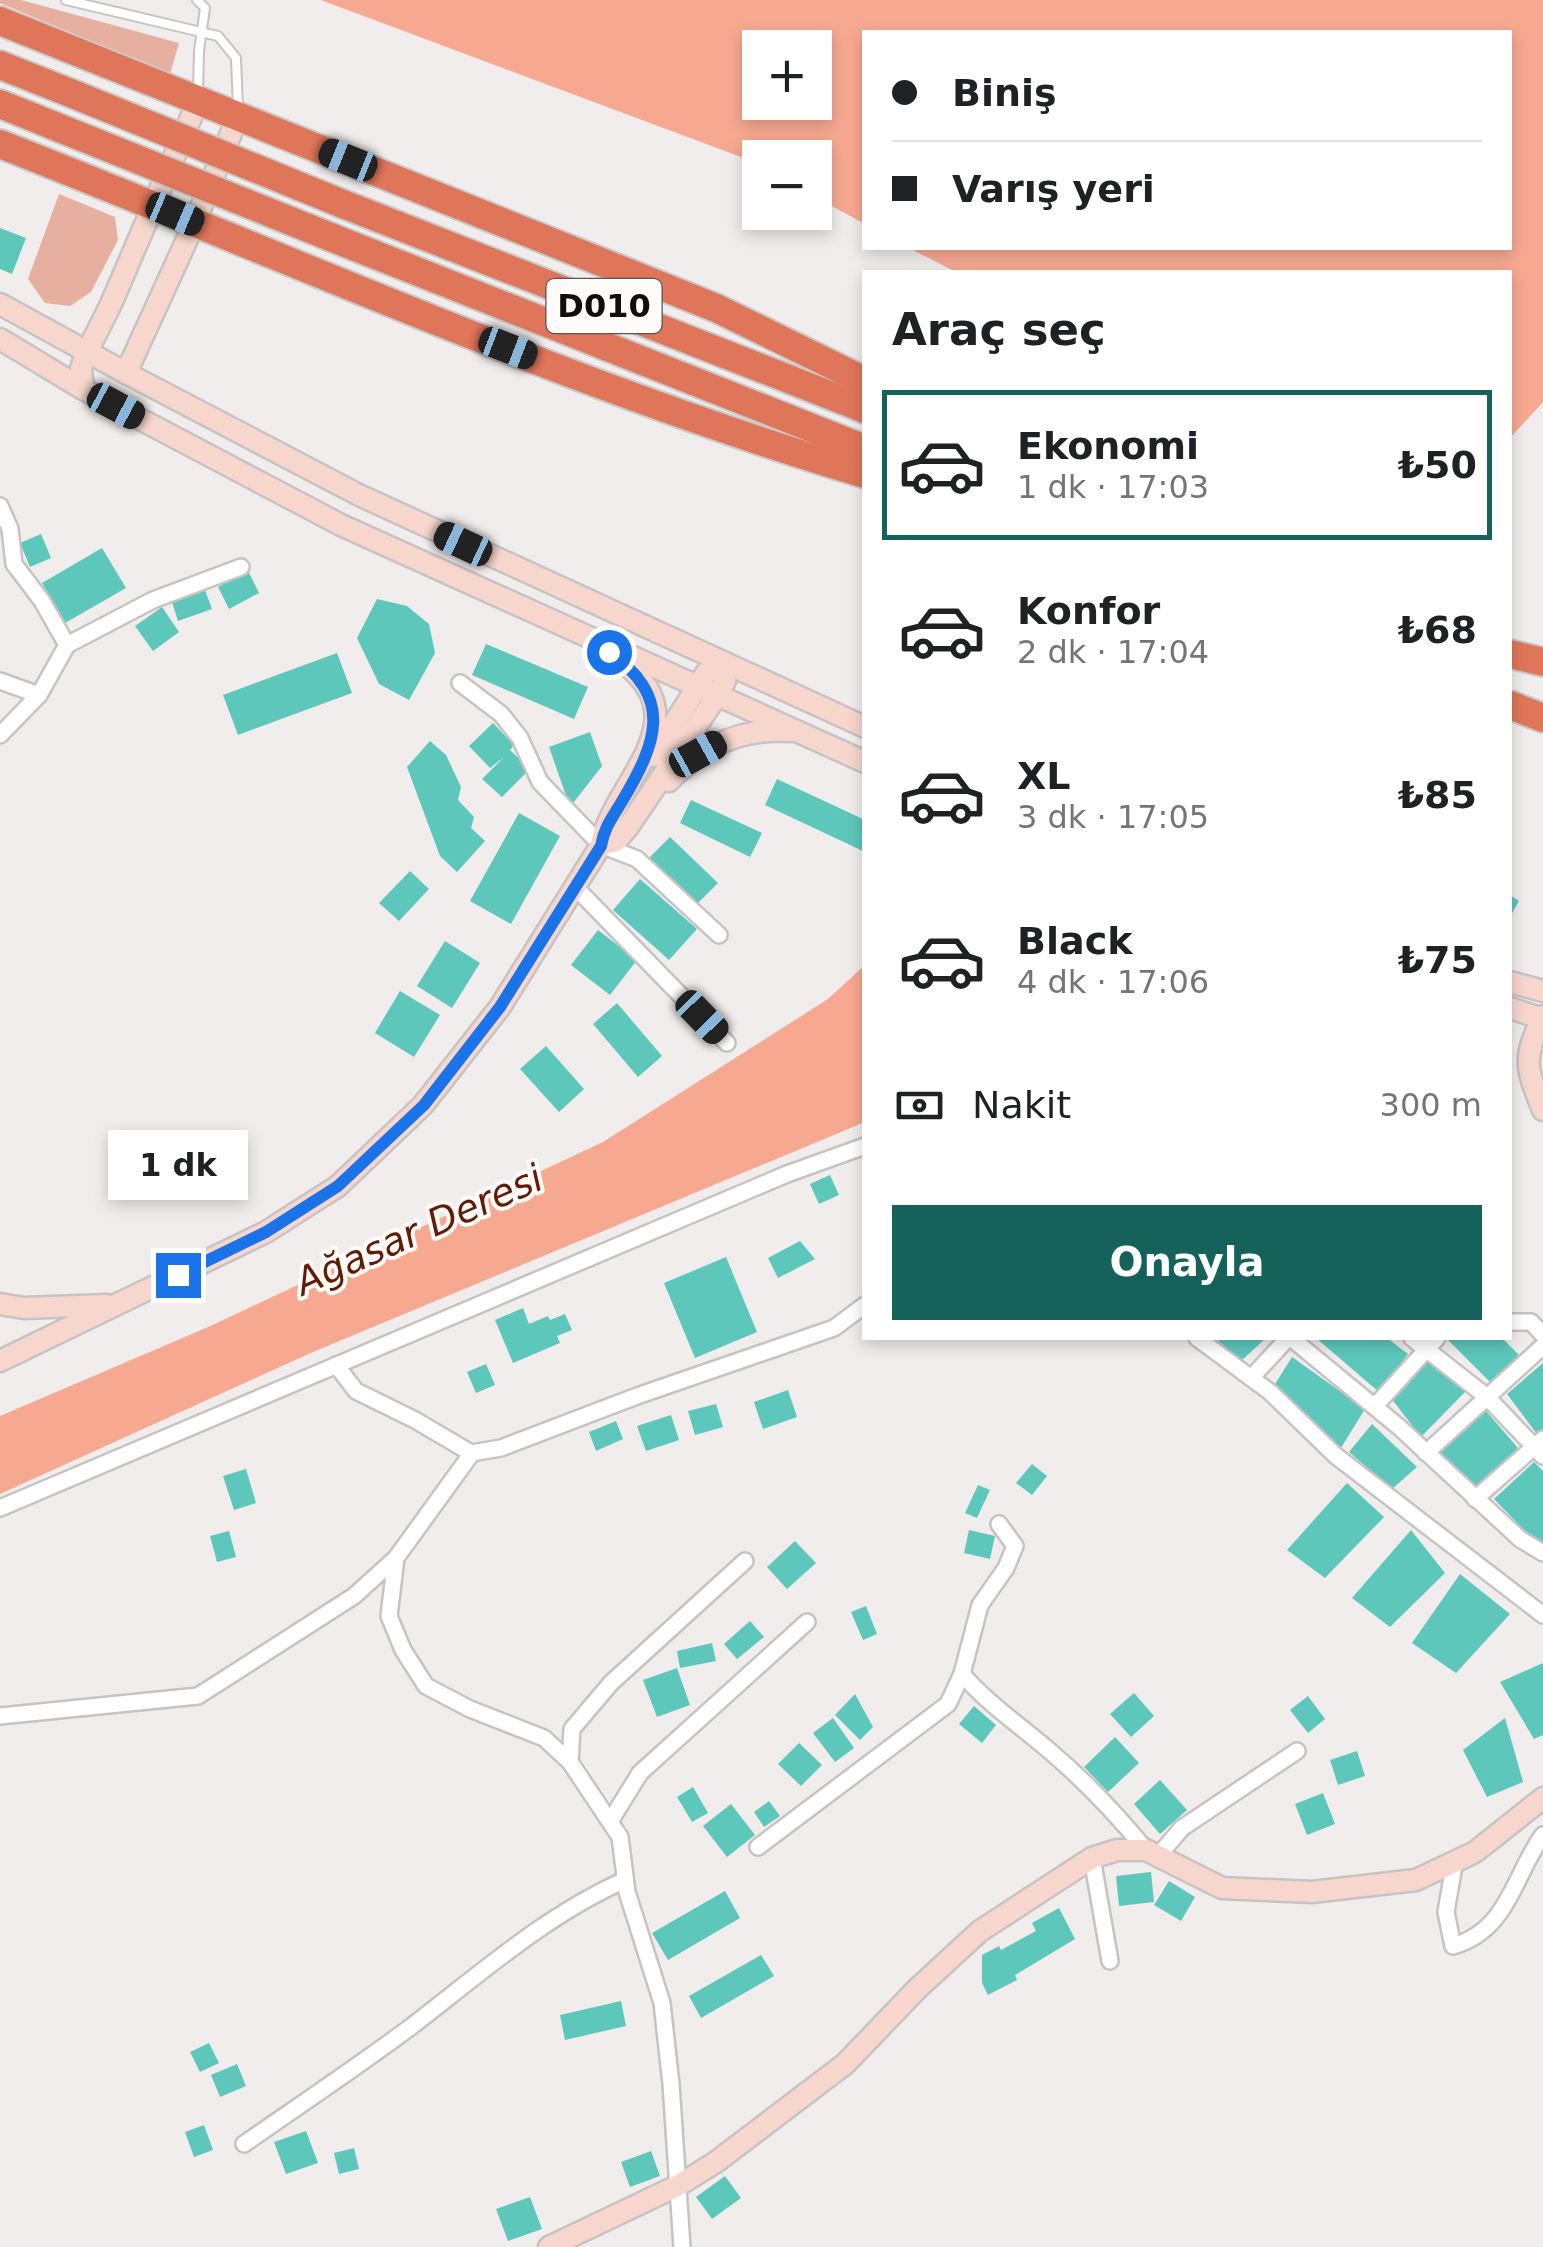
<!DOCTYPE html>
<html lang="tr">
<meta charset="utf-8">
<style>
:root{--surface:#fff;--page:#f2f2f2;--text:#202124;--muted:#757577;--line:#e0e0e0;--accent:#15625b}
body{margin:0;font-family:"DejaVu Sans",sans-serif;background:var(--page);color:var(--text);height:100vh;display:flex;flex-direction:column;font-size:38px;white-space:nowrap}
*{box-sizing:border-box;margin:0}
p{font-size:32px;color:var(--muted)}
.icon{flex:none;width:55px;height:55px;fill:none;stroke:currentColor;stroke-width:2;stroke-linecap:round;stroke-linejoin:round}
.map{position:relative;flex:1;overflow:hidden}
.sheet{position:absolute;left:862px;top:270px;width:650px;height:1070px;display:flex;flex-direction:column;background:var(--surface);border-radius:0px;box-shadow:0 5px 15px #0003}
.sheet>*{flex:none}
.banner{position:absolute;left:862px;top:30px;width:650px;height:220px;border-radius:0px;box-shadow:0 5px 15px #0003;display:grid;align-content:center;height:220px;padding:0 30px;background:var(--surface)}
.tools{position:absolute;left:742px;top:30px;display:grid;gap:20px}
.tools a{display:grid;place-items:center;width:90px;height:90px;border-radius:0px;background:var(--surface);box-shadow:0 5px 15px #0003;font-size:50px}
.end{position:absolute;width:45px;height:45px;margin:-22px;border:12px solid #1a73e8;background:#fff;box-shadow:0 0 0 5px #fff}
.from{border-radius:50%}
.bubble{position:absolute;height:70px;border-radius:0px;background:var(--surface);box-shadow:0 5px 15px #0003;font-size:32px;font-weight:600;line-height:70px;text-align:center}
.car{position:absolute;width:30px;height:60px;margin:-30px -15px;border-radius:12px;box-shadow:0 0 8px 2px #0007;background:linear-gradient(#222 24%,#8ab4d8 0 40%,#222 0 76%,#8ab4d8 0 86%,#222 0)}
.banner b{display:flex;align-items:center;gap:35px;height:95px;font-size:38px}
.banner b+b{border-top:2px solid var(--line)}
.banner i{width:25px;height:25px;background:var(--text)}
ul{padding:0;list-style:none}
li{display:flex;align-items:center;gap:30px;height:150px;margin:0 20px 15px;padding:0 10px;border:5px solid transparent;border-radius:0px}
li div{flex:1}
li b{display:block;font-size:38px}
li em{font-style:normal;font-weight:600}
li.current{border-color:var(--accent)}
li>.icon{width:90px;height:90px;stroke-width:1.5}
h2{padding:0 30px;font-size:45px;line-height:120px}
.pay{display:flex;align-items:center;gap:25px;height:110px;padding:0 30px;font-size:38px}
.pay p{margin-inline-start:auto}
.action{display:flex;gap:20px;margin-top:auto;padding:20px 30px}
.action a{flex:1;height:115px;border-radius:0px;background:var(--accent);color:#fff;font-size:40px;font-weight:600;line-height:115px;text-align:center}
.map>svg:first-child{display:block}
</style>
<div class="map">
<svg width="1543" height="2247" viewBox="0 0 1543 2247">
<rect width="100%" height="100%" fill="#f1edec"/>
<g fill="#e6af9f">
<path d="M 0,0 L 21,0 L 179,43 L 170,74 L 0,3 Z"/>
<path d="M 59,194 L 115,217 L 118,240 L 91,292 L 70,306 L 45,303 L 28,279 Z"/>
</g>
<g fill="#f7a891" fill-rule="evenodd">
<path d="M 321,0 L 1543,0 L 1543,402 L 1510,438 L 1510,272 L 956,272 L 909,248 L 1510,248 L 1510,32 L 865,32 L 865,224 L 815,197 L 815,158 L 760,158 L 760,167 L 741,157 ZM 760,48 L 815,48 L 815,102 L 760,102 Z"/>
<path d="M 865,965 L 865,1122 L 313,1352 L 0,1494 L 0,1416 L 206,1328 L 603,1142 L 828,999 Z"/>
</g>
<g fill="#5dc7bc">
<path d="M 0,228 L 26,238 L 12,274 L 0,269 Z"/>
<path d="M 41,534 L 51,558 L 30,567 L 20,543 Z"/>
<path d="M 102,548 L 126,588 L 65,623 L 42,583 Z"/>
<path d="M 248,571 L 259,593 L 229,609 L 218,587 Z"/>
<path d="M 205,590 L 212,609 L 178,621 L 172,602 Z"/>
<path d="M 377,599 L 407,606 L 429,624 L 435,653 L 409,700 L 379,684 L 357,638 Z"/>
<path d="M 162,607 L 179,632 L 153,651 L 135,626 Z"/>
<path d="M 486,644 L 588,687 L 574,719 L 472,675 Z"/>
<path d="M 337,653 L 352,693 L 238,735 L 223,695 Z"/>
<path d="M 493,723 L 514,745 L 510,750 L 530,769 L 502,797 L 482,779 L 504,757 L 490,768 L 469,746 Z"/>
<path d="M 590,732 L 602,766 L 570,807 L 549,747 Z"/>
<path d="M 430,741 L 446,755 L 461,787 L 458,800 L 474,817 L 471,828 L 485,841 L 457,872 L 440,856 L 407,767 Z"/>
<path d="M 777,779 L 865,820 L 865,852 L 765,805 Z"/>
<path d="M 691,800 L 762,833 L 750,857 L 680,823 Z"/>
<path d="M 519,813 L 560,836 L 511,924 L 470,901 Z"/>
<path d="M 670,837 L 718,883 L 697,904 L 649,858 Z"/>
<path d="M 410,871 L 429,889 L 399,921 L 379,903 Z"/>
<path d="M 640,879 L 697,929 L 669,960 L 613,910 Z"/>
<path d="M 1510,895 L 1519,901 L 1510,917 Z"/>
<path d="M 598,930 L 637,960 L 610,995 L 571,965 Z"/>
<path d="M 445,941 L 480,963 L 452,1008 L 417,986 Z"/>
<path d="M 400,991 L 440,1015 L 414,1057 L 375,1033 Z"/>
<path d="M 617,1003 L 662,1056 L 638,1077 L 593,1024 Z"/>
<path d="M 546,1046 L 584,1089 L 559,1112 L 520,1069 Z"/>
<path d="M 830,1175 L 839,1195 L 819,1204 L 810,1184 Z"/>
<path d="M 800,1241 L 815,1259 L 778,1278 L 768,1258 Z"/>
<path d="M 726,1257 L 757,1332 L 695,1358 L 664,1283 Z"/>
<path d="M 523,1308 L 529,1324 L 548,1316 L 550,1320 L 565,1314 L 572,1330 L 557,1336 L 560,1343 L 513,1363 L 495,1320 Z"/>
<path d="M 1215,1338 L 1266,1338 L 1241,1361 Z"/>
<path d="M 1316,1338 L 1387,1338 L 1408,1354 L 1379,1392 Z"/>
<path d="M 1446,1338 L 1502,1338 L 1526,1362 L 1492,1384 Z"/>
<path d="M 1434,1355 L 1466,1391 L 1421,1437 L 1391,1398 Z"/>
<path d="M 1292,1357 L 1365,1409 L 1336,1456 L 1270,1392 Z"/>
<path d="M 1543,1363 L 1543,1429 L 1537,1434 L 1507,1394 Z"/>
<path d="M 486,1364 L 495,1385 L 476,1393 L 467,1372 Z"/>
<path d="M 788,1390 L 797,1417 L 763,1429 L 754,1402 Z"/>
<path d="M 716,1404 L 723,1427 L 695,1435 L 688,1411 Z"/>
<path d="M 1486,1411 L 1518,1448 L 1477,1487 L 1439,1453 Z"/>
<path d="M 671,1415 L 679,1440 L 646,1451 L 637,1426 Z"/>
<path d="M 616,1421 L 623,1439 L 596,1451 L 589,1432 Z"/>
<path d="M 1372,1424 L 1417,1467 L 1392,1489 L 1349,1452 Z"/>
<path d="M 1534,1462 L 1543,1471 L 1543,1543 L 1534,1540 L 1494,1499 Z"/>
<path d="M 1032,1464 L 1047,1476 L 1032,1495 L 1016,1483 Z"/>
<path d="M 246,1469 L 256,1503 L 234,1510 L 223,1476 Z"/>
<path d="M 1347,1483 L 1384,1517 L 1325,1578 L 1287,1550 Z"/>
<path d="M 978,1485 L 990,1490 L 977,1518 L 965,1513 Z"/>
<path d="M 969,1530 L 995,1536 L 990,1559 L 964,1553 Z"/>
<path d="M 1411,1530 L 1445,1573 L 1390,1627 L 1352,1598 Z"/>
<path d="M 229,1531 L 236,1557 L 217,1562 L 210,1536 Z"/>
<path d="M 795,1541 L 816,1563 L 787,1589 L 767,1567 Z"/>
<path d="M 1460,1574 L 1510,1614 L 1456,1673 L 1412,1643 Z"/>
<path d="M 866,1606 L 877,1634 L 863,1640 L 851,1612 Z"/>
<path d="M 750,1621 L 764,1637 L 737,1659 L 724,1644 Z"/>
<path d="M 712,1643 L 716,1661 L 680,1668 L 677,1651 Z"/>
<path d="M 1543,1663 L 1543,1735 L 1534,1739 L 1500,1682 Z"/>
<path d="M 677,1668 L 690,1705 L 657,1717 L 643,1680 Z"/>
<path d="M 1134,1693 L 1154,1716 L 1131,1737 L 1110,1714 Z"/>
<path d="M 855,1694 L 873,1727 L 860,1740 L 835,1715 Z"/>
<path d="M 1308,1696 L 1325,1719 L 1308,1733 L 1290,1710 Z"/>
<path d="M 974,1706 L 996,1725 L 982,1743 L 959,1724 Z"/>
<path d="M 833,1718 L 854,1748 L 835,1762 L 813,1733 Z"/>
<path d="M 1505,1718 L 1523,1782 L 1487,1797 L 1463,1750 Z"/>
<path d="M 1115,1737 L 1139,1763 L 1108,1792 L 1084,1767 Z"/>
<path d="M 799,1743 L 822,1765 L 801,1786 L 778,1764 Z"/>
<path d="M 1357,1751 L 1365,1776 L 1338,1785 L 1330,1760 Z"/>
<path d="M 1160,1780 L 1187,1810 L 1160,1834 L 1134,1804 Z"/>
<path d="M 693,1787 L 708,1813 L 692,1822 L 677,1797 Z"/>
<path d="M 1323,1793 L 1335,1824 L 1307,1835 L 1295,1804 Z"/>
<path d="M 769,1801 L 780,1816 L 764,1827 L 754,1812 Z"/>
<path d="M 731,1804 L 755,1835 L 727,1857 L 703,1826 Z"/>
<path d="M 1151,1872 L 1154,1902 L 1119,1906 L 1116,1876 Z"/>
<path d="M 1169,1881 L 1195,1897 L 1181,1921 L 1154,1905 Z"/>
<path d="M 725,1891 L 740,1918 L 668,1960 L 652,1933 Z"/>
<path d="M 1059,1908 L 1075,1939 L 1015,1975 L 1017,1980 L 988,1995 L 982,1983 L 982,1955 L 999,1946 L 1001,1950 L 1036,1931 L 1032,1923 Z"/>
<path d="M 761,1955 L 774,1976 L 701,2018 L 689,1996 Z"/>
<path d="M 621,2001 L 626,2026 L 565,2040 L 560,2015 Z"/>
<path d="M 209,2043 L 219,2063 L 200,2072 L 190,2052 Z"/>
<path d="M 237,2064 L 246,2086 L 220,2097 L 211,2075 Z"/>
<path d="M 204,2125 L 213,2150 L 194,2157 L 185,2132 Z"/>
<path d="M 306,2131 L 318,2163 L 286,2174 L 274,2142 Z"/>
<path d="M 354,2148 L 359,2169 L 339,2174 L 334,2153 Z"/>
<path d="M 651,2151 L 660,2176 L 630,2187 L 621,2162 Z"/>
<path d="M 725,2176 L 741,2198 L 712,2219 L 696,2197 Z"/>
<path d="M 530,2197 L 542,2229 L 508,2241 L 496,2209 Z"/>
</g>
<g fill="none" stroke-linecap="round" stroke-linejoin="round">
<defs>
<g id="lane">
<path d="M 66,0 L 218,36 L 236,58 L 238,109"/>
<path d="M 197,0 L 205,8 L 199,51 L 198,92"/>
</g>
<g id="street">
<path d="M 0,506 L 10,529 L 14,564 L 42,601 L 67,645"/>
<path d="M 0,681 L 39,695"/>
<path d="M 460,683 L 501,714 L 520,738 L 540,782 L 601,845 L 637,859 L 719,935"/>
<path d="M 0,735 L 39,695 L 67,645 L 153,600 L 241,567"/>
<path d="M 576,888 L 727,1043"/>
<path d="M 1510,1322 L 1531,1322 L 1543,1335"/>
<path d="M 1197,1338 L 1270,1392 L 1336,1456 L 1543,1615"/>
<path d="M 1291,1338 L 1399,1427 L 1520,1539 L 1543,1553"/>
<path d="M 1412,1338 L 1487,1397 L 1543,1456"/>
<path d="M 336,1365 L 356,1391 L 415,1420 L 471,1453 L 501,1448 L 637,1396 L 834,1328 L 865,1305"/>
<path d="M 1251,1378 L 1288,1338"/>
<path d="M 1375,1406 L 1437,1338"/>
<path d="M 472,1453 L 396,1558 L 389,1616 L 403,1650 L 426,1686 L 470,1709 L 544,1738 L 570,1762 L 620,1837 L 627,1892 L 662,2003 L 671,2084 L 682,2247"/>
<path d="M 1426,1453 L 1543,1346"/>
<path d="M 1475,1499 L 1543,1439"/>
<path d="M 0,1508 L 787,1174 L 865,1146"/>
<path d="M 999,1524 L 1015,1546 L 1006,1568 L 980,1605 L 962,1674 C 989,1705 1021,1726 1052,1753 C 1086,1782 1117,1815 1146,1850"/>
<path d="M 0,1716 L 198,1696 L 354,1596 L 396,1558"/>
<path d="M 570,1762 L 572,1729 L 611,1683 L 745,1561"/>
<path d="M 611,1820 L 640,1773 L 807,1622"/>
<path d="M 758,1847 L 948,1704 L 962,1674"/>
<path d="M 1158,1856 L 1182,1828 L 1297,1751"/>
<path d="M 1092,1858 L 1110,1961"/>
<path d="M 1455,1860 L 1446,1912 L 1453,1946 C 1509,1930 1514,1874 1543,1835"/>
<path d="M 244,2144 C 300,2105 357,2067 412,2026 C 481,1973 546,1915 625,1880"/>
</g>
<g id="secondary">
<path d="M 198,101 L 111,304 L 87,352 L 81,368 L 83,389 L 341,525 L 865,762"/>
<path d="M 238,116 L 195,222 L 126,373 L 359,495 L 865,727"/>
<path d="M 0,304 L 126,373"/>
<path d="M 0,339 L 83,389"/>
<path d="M 669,781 C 701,746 742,728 790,731"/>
<path d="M 601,845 L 616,841 L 628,827 L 718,694 L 725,681 L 726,664 L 707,672 L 653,756"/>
<path d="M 1510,982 L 1543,991"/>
<path d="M 1510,1008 L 1543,1019"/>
<path d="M 1543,1016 C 1523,1059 1525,1066 1543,1110"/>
<path d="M 0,1304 L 24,1308 L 107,1305"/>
<path d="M 0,1361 L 266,1232 L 338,1186 L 423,1105 L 500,1007 L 601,845 C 612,782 707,719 617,658"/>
<path d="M 549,2247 L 679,2185 L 716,2162 L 845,2064 L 917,1989 L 980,1931 L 1092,1858 L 1117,1850 L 1146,1850 L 1222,1888 L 1312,1892 L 1416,1880 L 1475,1852 L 1543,1798"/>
</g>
<g id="highway">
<path d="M 0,21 L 716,308 L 865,381"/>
<path d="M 0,65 L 78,96"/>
<path d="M 0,104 L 62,129"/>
<path d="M 0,144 C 287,257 570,386 865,474"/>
<path d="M 343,204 L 865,409"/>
<path d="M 333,238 L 865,449"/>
<path d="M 1510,654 L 1543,662"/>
<path d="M 1510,705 L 1543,718"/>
</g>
</defs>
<use href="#lane" stroke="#c7c3c2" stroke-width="12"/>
<use href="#street" stroke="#c7c3c2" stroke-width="20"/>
<use href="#secondary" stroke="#c7c3c2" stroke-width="25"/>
<use href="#highway" stroke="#cacaca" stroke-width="32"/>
<use href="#lane" stroke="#fff" stroke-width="8"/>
<use href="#street" stroke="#fff" stroke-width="15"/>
<use href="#secondary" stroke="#f6d6cd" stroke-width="20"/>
<use href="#highway" stroke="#e07659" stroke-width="28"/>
<defs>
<g id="highway-bridge">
<path d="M 78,96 L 343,204"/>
<path d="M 62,129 L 333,238"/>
</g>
</defs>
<use href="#highway-bridge" stroke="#cacaca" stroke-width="32" stroke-linecap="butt"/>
<use href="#highway-bridge" stroke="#e07659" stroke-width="28"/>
</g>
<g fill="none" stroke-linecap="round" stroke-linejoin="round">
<path stroke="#1a73e8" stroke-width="12" d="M 178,1275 L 266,1232 L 338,1186 L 424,1105 L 500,1007 L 601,846 C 604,828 612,818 621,803 C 657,743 675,698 609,652"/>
</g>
<g text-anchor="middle" stroke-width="8" stroke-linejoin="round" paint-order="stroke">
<rect fill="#fffbf9" stroke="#575554" stroke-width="2.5" x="546.5" y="279" width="115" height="54" rx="8"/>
<g font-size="32" font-weight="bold" fill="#0f0e0d">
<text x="604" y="317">D010</text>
</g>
<g font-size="38" font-style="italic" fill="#601c07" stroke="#fffbf9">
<text transform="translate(419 1230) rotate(-24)" y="13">Ağasar Deresi</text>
</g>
</g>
</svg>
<div class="tools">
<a>+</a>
<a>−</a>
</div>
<i class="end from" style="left:609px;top:652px"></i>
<i class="end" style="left:178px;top:1275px"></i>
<div class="bubble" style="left:108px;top:1130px;width:140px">1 dk</div>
<i class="car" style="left:348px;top:160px;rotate:292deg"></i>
<i class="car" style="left:175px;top:214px;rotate:113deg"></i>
<i class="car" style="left:508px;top:348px;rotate:111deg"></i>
<i class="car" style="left:116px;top:406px;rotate:118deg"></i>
<i class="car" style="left:463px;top:544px;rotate:295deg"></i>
<i class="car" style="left:698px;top:754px;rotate:61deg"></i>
<i class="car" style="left:702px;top:1017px;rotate:136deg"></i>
<div class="banner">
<b><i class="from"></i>Biniş</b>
<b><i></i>Varış yeri</b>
</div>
<section class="sheet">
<h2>Araç seç</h2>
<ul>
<li class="current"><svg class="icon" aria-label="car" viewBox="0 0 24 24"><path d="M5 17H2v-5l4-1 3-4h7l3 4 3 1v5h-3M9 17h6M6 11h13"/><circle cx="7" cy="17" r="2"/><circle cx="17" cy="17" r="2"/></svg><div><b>Ekonomi</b><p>1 dk · 17:03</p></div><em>₺50</em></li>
<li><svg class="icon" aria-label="car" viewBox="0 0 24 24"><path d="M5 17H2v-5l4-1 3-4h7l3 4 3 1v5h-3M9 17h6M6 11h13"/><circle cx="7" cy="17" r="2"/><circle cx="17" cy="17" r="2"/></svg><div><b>Konfor</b><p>2 dk · 17:04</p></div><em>₺68</em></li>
<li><svg class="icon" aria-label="car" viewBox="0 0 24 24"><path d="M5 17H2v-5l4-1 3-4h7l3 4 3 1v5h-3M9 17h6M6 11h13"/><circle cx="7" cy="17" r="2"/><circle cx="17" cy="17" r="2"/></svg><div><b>XL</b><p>3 dk · 17:05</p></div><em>₺85</em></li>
<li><svg class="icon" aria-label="car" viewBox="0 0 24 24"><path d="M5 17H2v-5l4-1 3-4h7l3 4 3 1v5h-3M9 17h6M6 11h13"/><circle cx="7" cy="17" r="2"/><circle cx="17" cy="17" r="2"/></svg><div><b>Black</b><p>4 dk · 17:06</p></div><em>₺75</em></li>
</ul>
<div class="pay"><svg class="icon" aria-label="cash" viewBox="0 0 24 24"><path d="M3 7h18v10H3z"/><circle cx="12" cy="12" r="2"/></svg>Nakit<p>300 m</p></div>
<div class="action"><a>Onayla</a></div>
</section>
</div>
